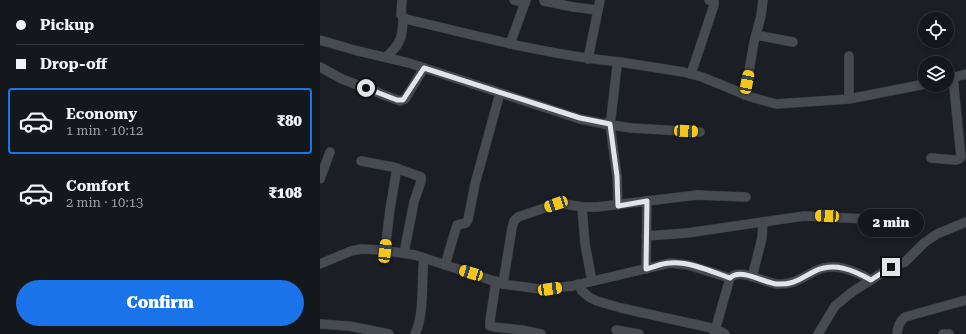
<!DOCTYPE html>
<meta charset="utf-8">
<style>
:root{--surface:#14171c;--page:#1d2025;--text:#f1f3f6;--muted:#9d9fa3;--line:#33363b;--accent:#1a73e8}
body{margin:0;font-family:"Roboto Serif",serif;background:var(--page);color:var(--text);height:100vh;display:flex;flex-direction:column;font-size:15px;white-space:nowrap}
*{box-sizing:border-box;margin:0}
p{font-size:13px;color:var(--muted)}
.icon{flex:none;width:22px;height:22px;fill:none;stroke:currentColor;stroke-width:2;stroke-linecap:round;stroke-linejoin:round}
.map{position:relative;flex:1;overflow:hidden}
.panel{display:flex;flex-direction:column;background:var(--surface);width:320px}
.panel>*{flex:none}
.guide{display:grid;align-content:center;height:88px;padding:0 16px;background:var(--surface)}
.tools{position:absolute;left:598px;top:12px;display:grid;gap:8px}
.tools a{display:grid;place-items:center;width:36px;height:36px;border-radius:50%;background:var(--surface);box-shadow:0 2px 6px #0003,0 0 0 1px var(--line);font-size:20px}
.end{position:absolute;width:18px;height:18px;margin:-9px;border:5px solid #e1e4e8;background:#111;box-shadow:0 0 0 2px #111}
.from{border-radius:50%}
.bubble{position:absolute;height:28px;border-radius:14px;background:var(--surface);box-shadow:0 2px 6px #0003,0 0 0 1px var(--line);font-size:13px;font-weight:800;line-height:28px;text-align:center}
.car{position:absolute;width:12px;height:24px;margin:-12px -6px;border-radius:5px;box-shadow:0 0 3px 1px #0007;background:linear-gradient(#f5c518 24%,#345 0 40%,#f5c518 0 76%,#345 0 86%,#f5c518 0)}
.guide b{display:flex;align-items:center;gap:14px;height:38px;font-size:15px}
.guide b+b{border-top:1px solid var(--line)}
.guide i{width:10px;height:10px;background:var(--text)}
ul{padding:0;list-style:none}
li{display:flex;align-items:center;gap:12px;height:66px;margin:0 8px 6px;padding:0 8px;border:2px solid transparent;border-radius:4px}
li div{flex:1}
li b{display:block;font-size:15px}
li em{font-style:normal;font-weight:800}
li.on{border-color:var(--accent)}
li>.icon{width:36px;height:36px;stroke-width:1.5}
.button{display:flex;gap:8px;margin-top:auto;padding:8px 16px}
.button a{flex:1;height:46px;border-radius:24px;background:var(--accent);color:#fff;font-size:16px;font-weight:800;line-height:46px;text-align:center}
main{display:flex;flex:1;min-height:0}
.map>svg:first-child{display:block}
</style>
<main>
<section class="panel">
<div class="guide">
<b><i class="from"></i>Pickup</b>
<b><i></i>Drop-off</b>
</div>
<ul>
<li class="on"><svg class="icon" aria-label="car" viewBox="0 0 24 24"><path d="M5 17H2v-5l4-1 3-4h7l3 4 3 1v5h-3M9 17h6M6 11h13"/><circle cx="7" cy="17" r="2"/><circle cx="17" cy="17" r="2"/></svg><div><b>Economy</b><p>1 min · 10:12</p></div><em>₹80</em></li>
<li><svg class="icon" aria-label="car" viewBox="0 0 24 24"><path d="M5 17H2v-5l4-1 3-4h7l3 4 3 1v5h-3M9 17h6M6 11h13"/><circle cx="7" cy="17" r="2"/><circle cx="17" cy="17" r="2"/></svg><div><b>Comfort</b><p>2 min · 10:13</p></div><em>₹108</em></li>
</ul>
<div class="button"><a>Confirm</a></div>
</section>
<div class="map">
<svg width="646" height="334" viewBox="0 0 646 334">
<rect width="100%" height="100%" fill="#1b1f25"/>
<g fill="none" stroke-linecap="round" stroke-linejoin="round">
<defs>
<g id="minor">
<path d="M 82,0 L 81,15 L 86,19 C 157,36 227,55 300,62"/>
<path d="M 194,0 L 205,3"/>
<path d="M 224,1 L 253,7 L 278,10"/>
<path d="M 436,35 L 473,42"/>
<path d="M 0,40 L 38,51 L 89,63 L 260,119 L 285,124 L 290,121 L 291,118 L 297,66 L 300,62 L 363,72 L 382,77 L 431,97 L 456,104 L 529,99 L 605,84"/>
<path d="M 190,44 L 206,0"/>
<path d="M 66,57 C 80,45 83,37 83,18"/>
<path d="M 268,59 L 280,0"/>
<path d="M 0,67 L 22,79 L 80,101 L 85,99 L 104,68"/>
<path d="M 371,74 L 394,5 L 394,2 L 389,0"/>
<path d="M 628,79 L 646,74"/>
<path d="M 425,95 L 434,42 L 441,16 L 443,0"/>
<path d="M 529,99 L 529,56"/>
<path d="M 285,124 L 311,128 L 380,132"/>
<path d="M 290,125 L 297,176 L 298,205"/>
<path d="M 611,158 L 636,160 L 639,159 L 641,157 L 633,77"/>
<path d="M 41,161 L 73,167 L 101,177 L 101,181 L 94,202 L 84,253"/>
<path d="M 0,179 L 10,152"/>
<path d="M 262,207 L 265,244 L 272,281"/>
<path d="M 326,236 L 367,233 L 484,216 L 569,220"/>
<path d="M 65,251 L 70,209 L 77,168"/>
<path d="M 0,264 L 31,251 L 41,249 L 61,250 L 95,255 L 183,284 L 220,289 L 252,286 L 350,263 L 368,265 L 410,278"/>
<path d="M 125,265 L 137,225 L 146,223 L 148,220 L 155,184 L 180,93"/>
<path d="M 326,269 L 327,201"/>
<path d="M 432,277 L 442,238 L 443,222"/>
<path d="M 176,281 L 170,321 L 170,326 L 174,327 L 202,330 L 221,334"/>
<path d="M 183,284 L 192,228 L 194,221 L 198,217 L 239,203 L 263,207 L 277,207 L 377,195 L 426,197"/>
<path d="M 258,284 L 262,291 L 269,297 L 277,301 L 301,308 L 396,329 L 405,334"/>
<path d="M 0,324 L 29,326 L 69,334"/>
<path d="M 296,330 L 319,334"/>
<path d="M 95,334 C 105,313 101,281 104,258"/>
<path d="M 394,334 L 410,278 C 420,267 444,283 457,284 C 474,285 481,278 495,271 C 515,262 533,270 551,280 L 571,267 L 585,262 L 604,243 L 617,234 L 646,222"/>
<path d="M 498,334 L 515,306 L 532,292 L 551,280"/>
<path d="M 577,334 C 578,327 579,322 585,317 L 646,300"/>
<path d="M 623,334 L 629,334"/>
</g>
</defs>
<use href="#minor" stroke="#36393e" stroke-width="10"/>
<use href="#minor" stroke="#464a51" stroke-width="9"/>
</g>
<g fill="none" stroke-linecap="round" stroke-linejoin="round">
<path stroke="#e1e4e8" stroke-width="5" d="M 46,88 L 77,100 L 83,100 L 104,68 L 260,118 L 290,124 L 297,176 L 298,206 L 327,201 L 326,269 C 334,267 342,263 350,263 C 368,261 393,272 410,278 C 420,267 444,283 457,284 C 474,285 481,278 495,271 C 515,262 533,270 551,280 L 571,267"/>
</g>
</svg>
<div class="tools">
<a><svg class="icon" aria-label="locate" viewBox="0 0 24 24"><circle cx="12" cy="12" r="6"/><path d="M12 2v4M12 18v4M2 12h4M18 12h4"/></svg></a>
<a><svg class="icon" aria-label="layers" viewBox="0 0 24 24"><path d="M12 4l9 5-9 5-9-5zM3 14l9 5 9-5"/></svg></a>
</div>
<i class="end from" style="left:46px;top:88px"></i>
<i class="end" style="left:571px;top:267px"></i>
<div class="bubble" style="left:538px;top:209px;width:66px">2 min</div>
<i class="car" style="left:427px;top:82px;rotate:11deg"></i>
<i class="car" style="left:366px;top:131px;rotate:93deg"></i>
<i class="car" style="left:236px;top:204px;rotate:251deg"></i>
<i class="car" style="left:507px;top:216px;rotate:273deg"></i>
<i class="car" style="left:65px;top:251px;rotate:6deg"></i>
<i class="car" style="left:151px;top:273px;rotate:287deg"></i>
<i class="car" style="left:230px;top:289px;rotate:82deg"></i>
</div>
</main>
